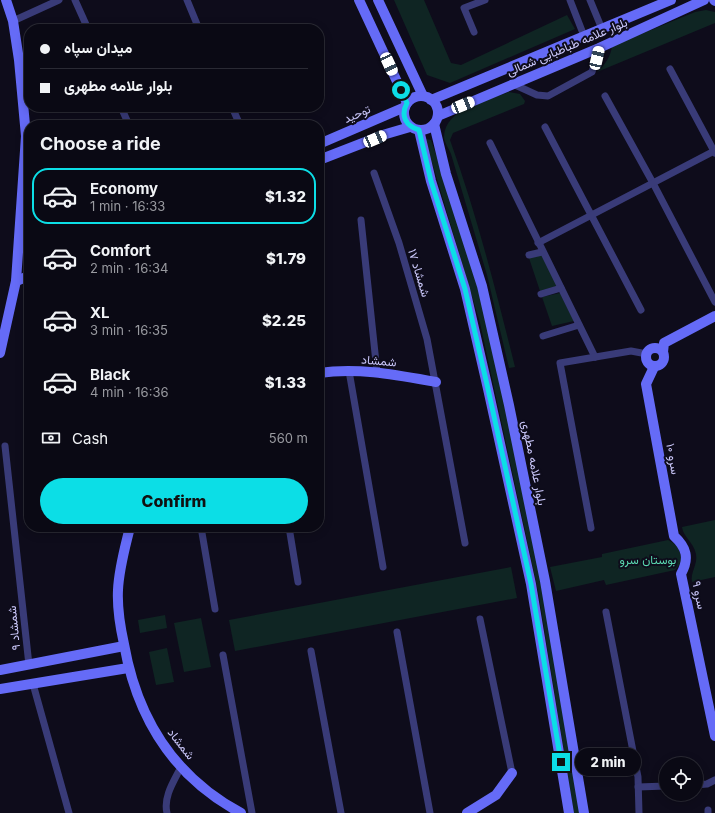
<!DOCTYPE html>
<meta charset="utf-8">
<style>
:root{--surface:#0a0914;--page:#13121d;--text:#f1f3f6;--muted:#999aa0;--line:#2a2a34;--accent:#0cdee6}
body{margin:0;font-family:Inter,Vazirmatn,sans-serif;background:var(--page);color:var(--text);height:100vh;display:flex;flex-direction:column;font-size:15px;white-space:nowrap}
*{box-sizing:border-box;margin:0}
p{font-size:13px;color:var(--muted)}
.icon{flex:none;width:22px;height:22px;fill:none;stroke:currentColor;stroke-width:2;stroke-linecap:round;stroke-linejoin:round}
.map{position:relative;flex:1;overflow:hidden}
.side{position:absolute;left:24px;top:120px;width:300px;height:412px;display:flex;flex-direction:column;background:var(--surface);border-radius:16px;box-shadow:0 2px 10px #0003,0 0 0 1px var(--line)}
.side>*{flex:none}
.top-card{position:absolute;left:24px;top:24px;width:300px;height:88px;border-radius:16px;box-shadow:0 2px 10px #0003,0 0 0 1px var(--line);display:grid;align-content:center;height:88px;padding:0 16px;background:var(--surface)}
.fabs{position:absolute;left:659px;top:757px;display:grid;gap:8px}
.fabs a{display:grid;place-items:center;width:44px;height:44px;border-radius:50%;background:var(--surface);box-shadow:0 2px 10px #0003,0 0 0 1px var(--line);font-size:20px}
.end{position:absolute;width:18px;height:18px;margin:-9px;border:5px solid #0cdee6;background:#111;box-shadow:0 0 0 2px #111}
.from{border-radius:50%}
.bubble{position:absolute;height:28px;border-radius:14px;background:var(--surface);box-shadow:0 2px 10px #0003,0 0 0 1px var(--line);font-size:13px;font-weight:800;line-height:28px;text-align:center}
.car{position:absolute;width:12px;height:24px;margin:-12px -6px;border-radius:5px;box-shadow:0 0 3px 1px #0007;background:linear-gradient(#fff 24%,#345 0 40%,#fff 0 76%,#345 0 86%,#fff 0)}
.top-card b{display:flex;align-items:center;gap:14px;height:38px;font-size:15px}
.top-card b+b{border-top:1px solid var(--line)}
.top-card i{width:10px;height:10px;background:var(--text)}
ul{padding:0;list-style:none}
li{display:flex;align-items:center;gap:12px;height:56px;margin:0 8px 6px;padding:0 8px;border:2px solid transparent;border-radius:16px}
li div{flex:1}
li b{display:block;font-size:15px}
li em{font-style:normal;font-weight:800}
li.current{border-color:var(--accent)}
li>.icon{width:36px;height:36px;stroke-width:1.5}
h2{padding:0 16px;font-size:18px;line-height:48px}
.pay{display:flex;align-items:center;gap:10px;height:44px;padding:0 16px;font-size:15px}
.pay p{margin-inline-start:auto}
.primary-button{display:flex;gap:8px;margin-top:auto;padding:8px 16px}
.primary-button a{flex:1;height:46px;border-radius:24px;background:var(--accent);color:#111;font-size:16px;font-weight:800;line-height:46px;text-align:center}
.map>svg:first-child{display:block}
</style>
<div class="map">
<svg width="715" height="813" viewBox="0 0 715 813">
<rect width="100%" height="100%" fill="#0e0c1b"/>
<g fill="#0f2523">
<path d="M 394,0 L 424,0 L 451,63 L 461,65 L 567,15 L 575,29 L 450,83 L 427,75 Z"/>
<path d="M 706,10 L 715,12 L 715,23 L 597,72 C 605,65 611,56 612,46 L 695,12 Z"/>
<path d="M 509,92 L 520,94 L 525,101 L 524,104 L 453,133 L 450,140 C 477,215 496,291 515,367 L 509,368 L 487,275 L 451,154 C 449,149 444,142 444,137 C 445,108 487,101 509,92 Z"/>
<path d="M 425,139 L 431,140 C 448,190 467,241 480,292 C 522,464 553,639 581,813 L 574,813 L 538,591 L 480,323 Z"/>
<path d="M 542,255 L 557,286 L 540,291 L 529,258 Z"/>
<path d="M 560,293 L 574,321 L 552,326 L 542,297 Z"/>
<path d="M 715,520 L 715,577 L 692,582 C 690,572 698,565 696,554 C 693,541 683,537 682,527 Z"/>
<path d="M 668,540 C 679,545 681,552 681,563 L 675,570 L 606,585 L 604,580 L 556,591 L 550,567 L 602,557 L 602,554 Z"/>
<path d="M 511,567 L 517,598 L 235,651 L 229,620 Z"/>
<path d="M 165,615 L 167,628 L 140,633 L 138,620 Z"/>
<path d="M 201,618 L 211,667 L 184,672 L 174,623 Z"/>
<path d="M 167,648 L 174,682 L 156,685 L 149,652 Z"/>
</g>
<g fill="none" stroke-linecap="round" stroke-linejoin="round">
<g stroke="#393b78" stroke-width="7">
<path d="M 75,0 L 88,29"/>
<path d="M 187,0 L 199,29"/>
<path d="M 570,0 L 584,36"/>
<path d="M 590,0 L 602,29"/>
<path d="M 13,21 L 59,0"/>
<path d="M 474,32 L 464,8 L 485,0"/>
<path d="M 670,69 L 715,153"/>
<path d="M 513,84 L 537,95 L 548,96 L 592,72 L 599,48"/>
<path d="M 605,96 L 653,183 L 715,302"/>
<path d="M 121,107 L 129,125"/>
<path d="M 232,107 L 240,125"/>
<path d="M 545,127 L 641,310"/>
<path d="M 490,143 L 595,357"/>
<path d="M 374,173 L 399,243 L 427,339 L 465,543"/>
<path d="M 361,220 L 377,372"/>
<path d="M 538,243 L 714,151"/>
<path d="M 529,255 L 542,252"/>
<path d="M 541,294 L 561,288"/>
<path d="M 543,336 L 579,325"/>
<path d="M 349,371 L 383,567"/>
<path d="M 5,446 L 29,665"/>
<path d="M 201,527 L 215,609"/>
<path d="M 289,527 L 298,582"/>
<path d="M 591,528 L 560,363 L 631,351 L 647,354"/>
<path d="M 606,612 L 638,777 L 639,813"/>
<path d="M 480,619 L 512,773"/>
<path d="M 397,632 L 430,813"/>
<path d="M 311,651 L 341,813"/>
<path d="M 223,655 L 252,813"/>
<path d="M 33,684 L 69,813"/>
<path d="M 696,785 L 707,784 L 715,780"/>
<path d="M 638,787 L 666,786"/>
<path d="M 708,810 L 708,813"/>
<path d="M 167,813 C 163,797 174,781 181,767"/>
</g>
<g stroke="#656bf7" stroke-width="10">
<path d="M 359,0 L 407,103"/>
<path d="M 378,0 L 423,96"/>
<path d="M 714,0 L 715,1"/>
<circle cx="421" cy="113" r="17"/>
<path d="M 431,100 L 671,0"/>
<path d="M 438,116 L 599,48 L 704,0"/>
<path d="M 434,124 L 446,174 L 482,286 L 509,405 L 545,581 L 584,813"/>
<path d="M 419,130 L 431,181 L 465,289 L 488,389 L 531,584 L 569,813"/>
<path d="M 319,144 L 405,107"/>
<path d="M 319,160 L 386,134 L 410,127"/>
<path d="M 16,281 L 29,276"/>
<circle cx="655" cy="357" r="9"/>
<path d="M 663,352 L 664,343 L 715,316"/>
<path d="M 0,353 L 16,281 L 26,136 L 19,60 L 13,21 L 6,0"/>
<path d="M 654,367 L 646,384 L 674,536 C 686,547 690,558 681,574 L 715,736"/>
<path d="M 319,373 C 358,367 397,375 436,382"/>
<path d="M 130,527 C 125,548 119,568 118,590 C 117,609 120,626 124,644 C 137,718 174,777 241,813"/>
<path d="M 0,670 L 124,646"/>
<path d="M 0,689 L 128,668"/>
<path d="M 467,813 L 496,795 L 512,773"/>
</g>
</g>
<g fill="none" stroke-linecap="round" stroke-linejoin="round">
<path stroke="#0cdee6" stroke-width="5" d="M 401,90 L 407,103 C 400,116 406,126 419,130 L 431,181 L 465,289 L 488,389 L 531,584 L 561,762"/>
</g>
<g text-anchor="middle" stroke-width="4" stroke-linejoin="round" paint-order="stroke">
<g font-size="12" fill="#ccc9fc" stroke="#0e0c1b">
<text transform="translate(567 47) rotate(-23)" y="4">بلوار علامه طباطبایی شمالی</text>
<text transform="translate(357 114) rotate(-24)" y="4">توحید</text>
<text transform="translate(419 273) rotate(73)" y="4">شمشاد ۱۷</text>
<text transform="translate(379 361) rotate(5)" y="4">شمشاد</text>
<text transform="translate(673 459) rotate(80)" y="4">سرو ۱۰</text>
<text transform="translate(534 463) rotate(79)" y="4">بلوار علامه مطهری</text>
<text transform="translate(699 595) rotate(78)" y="4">سرو ۹</text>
<text transform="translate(14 628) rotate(-96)" y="4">شمشاد ۹</text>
<text transform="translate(181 744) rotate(52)" y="4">شمشاد</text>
</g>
<g font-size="12" fill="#5ad7b0" stroke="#0e0c1b">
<text x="648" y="564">بوستان سرو</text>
</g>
</g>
</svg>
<div class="fabs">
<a><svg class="icon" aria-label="locate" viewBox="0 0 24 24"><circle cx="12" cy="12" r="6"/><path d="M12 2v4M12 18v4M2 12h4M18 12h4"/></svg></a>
</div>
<i class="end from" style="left:401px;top:90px"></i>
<i class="end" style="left:561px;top:762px"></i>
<div class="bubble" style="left:575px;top:748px;width:66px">2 min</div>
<i class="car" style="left:597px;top:58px;rotate:13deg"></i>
<i class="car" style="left:389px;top:64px;rotate:155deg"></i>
<i class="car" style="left:463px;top:105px;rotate:68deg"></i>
<i class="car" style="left:375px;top:139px;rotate:67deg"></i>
<div class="top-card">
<b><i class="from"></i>میدان سپاه</b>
<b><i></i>بلوار علامه مطهری</b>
</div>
<section class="side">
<h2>Choose a ride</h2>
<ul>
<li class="current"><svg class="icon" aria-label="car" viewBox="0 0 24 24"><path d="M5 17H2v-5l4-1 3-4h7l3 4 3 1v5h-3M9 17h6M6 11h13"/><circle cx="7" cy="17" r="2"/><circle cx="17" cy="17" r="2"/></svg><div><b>Economy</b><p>1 min · 16:33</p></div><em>$1.32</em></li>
<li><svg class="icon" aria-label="car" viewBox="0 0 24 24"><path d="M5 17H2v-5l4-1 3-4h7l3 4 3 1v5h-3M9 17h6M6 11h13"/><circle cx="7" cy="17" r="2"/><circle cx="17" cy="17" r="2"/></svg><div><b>Comfort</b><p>2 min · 16:34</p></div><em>$1.79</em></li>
<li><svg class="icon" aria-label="car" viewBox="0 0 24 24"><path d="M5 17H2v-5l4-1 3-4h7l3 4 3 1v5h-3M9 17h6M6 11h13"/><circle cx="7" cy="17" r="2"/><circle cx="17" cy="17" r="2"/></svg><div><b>XL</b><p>3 min · 16:35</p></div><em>$2.25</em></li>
<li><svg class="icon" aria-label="car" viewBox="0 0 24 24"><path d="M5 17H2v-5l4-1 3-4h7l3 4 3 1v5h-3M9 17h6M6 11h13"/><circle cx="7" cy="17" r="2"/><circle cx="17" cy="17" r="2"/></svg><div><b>Black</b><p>4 min · 16:36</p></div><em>$1.33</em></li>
</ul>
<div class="pay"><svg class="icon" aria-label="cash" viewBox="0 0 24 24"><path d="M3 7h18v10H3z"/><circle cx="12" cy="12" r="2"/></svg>Cash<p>560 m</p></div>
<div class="primary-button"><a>Confirm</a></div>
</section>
</div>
